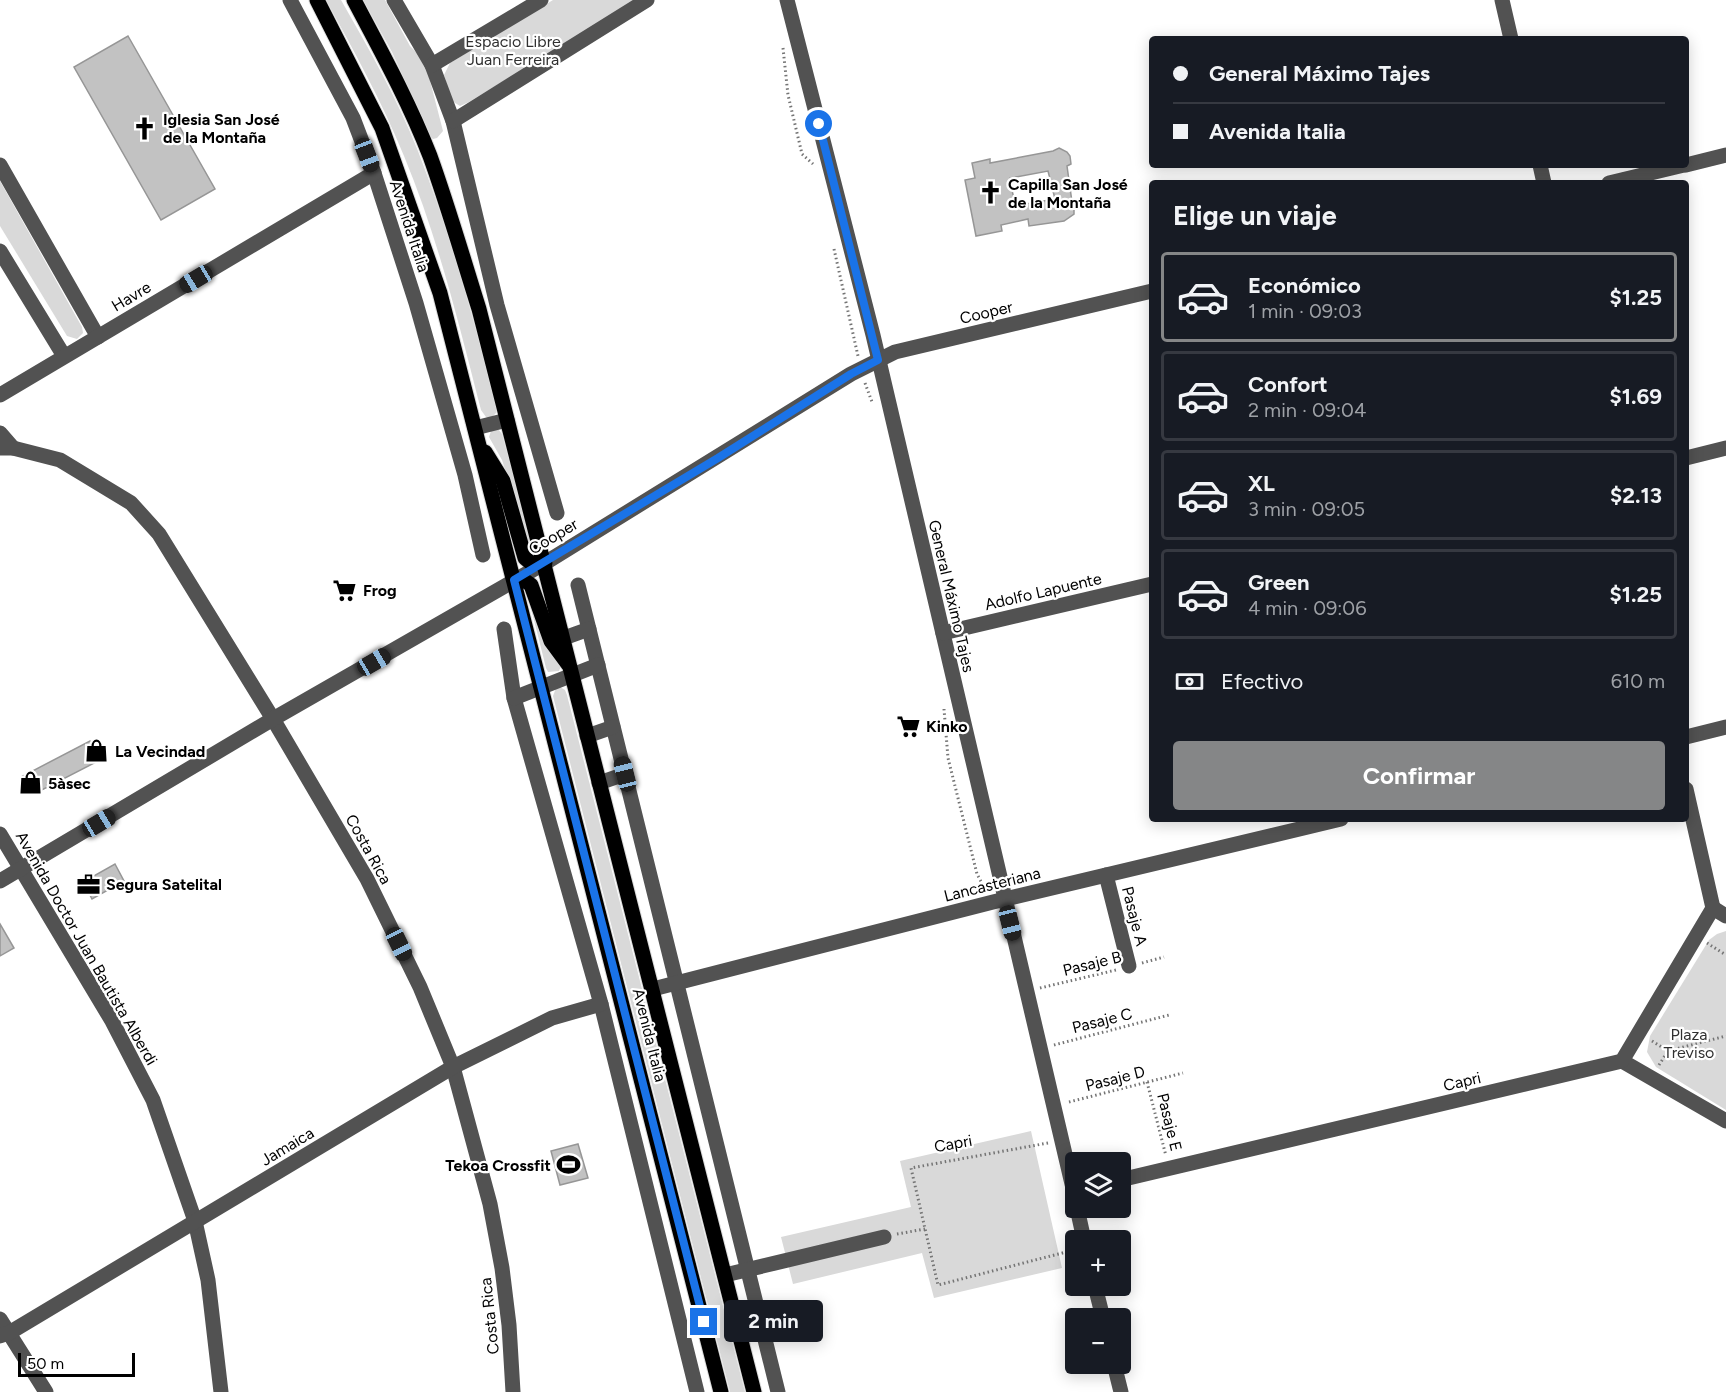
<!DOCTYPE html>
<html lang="es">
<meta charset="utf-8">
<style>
:root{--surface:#171b24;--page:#242831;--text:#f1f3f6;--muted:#9ea1a6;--line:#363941;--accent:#858687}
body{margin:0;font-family:Figtree,sans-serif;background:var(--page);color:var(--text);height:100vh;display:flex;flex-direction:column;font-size:22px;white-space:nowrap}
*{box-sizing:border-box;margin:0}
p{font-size:20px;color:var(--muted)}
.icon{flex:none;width:33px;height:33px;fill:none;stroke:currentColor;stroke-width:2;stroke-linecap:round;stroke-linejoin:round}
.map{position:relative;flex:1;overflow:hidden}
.sheet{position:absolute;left:1149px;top:180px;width:540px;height:642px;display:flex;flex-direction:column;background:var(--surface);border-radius:6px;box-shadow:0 3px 15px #0003}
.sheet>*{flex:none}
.guide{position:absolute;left:1149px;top:36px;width:540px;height:132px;border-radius:6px;box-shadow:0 3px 15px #0003;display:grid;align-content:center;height:132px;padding:0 24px;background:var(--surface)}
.fabs{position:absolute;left:1065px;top:1152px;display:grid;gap:12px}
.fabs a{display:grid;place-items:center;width:66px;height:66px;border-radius:6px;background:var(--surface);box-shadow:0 3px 15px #0003;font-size:30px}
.scale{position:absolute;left:18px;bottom:15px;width:117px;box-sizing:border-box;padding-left:6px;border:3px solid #000;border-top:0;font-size:16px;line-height:21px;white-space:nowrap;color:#000;-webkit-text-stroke:4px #fff;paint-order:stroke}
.end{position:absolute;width:27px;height:27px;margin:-14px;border:8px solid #1a73e8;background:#fff;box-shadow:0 0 0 3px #fff}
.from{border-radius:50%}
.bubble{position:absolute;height:42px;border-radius:6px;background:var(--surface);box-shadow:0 3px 15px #0003;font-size:20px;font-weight:700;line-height:42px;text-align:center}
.car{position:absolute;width:18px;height:36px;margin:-18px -9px;border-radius:8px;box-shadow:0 0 4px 2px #0007;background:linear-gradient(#222 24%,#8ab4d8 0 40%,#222 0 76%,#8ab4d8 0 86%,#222 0)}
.guide b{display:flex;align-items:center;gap:21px;height:57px;font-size:22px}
.guide b+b{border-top:2px solid var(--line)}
.guide i{width:15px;height:15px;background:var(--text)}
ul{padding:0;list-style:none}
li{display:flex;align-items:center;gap:18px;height:90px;margin:0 12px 9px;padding:0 12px;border:3px solid var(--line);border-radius:6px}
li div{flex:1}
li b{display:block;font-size:22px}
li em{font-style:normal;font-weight:700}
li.current{border-color:var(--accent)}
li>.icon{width:54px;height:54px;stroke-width:1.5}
h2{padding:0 24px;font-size:27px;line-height:72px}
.pay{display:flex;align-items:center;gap:15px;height:66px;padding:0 24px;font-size:22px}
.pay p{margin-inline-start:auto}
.cta{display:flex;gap:12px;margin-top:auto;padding:12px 24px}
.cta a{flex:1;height:69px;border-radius:6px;background:var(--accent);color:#fff;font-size:24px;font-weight:700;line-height:69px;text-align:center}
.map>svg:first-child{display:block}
</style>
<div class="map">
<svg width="1726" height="1392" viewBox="0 0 1726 1392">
<rect width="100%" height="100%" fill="#fff"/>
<g fill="#d9d9d9">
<path d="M 326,0 L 341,0 C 369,49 397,98 418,151 C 450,234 475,321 496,408 L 496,413 L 490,419 L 486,417 L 481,410 C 459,324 438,238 404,156 C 382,102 354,51 326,0 Z"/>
<path d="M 363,0 L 385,0 L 410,46 L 420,56 L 428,73 L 443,131 L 437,138 L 433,139 L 430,136 L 392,52 Z"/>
<path d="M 553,0 L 637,0 L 469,102 L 460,106 L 452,101 L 444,75 L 450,63 Z"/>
<path d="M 0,181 L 82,327 L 83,333 L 77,339 L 67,336 L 0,226 Z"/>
<path d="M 498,429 L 502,434 L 534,552 L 532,554 L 502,460 L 489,437 L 491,431 Z"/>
<path d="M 527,592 L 561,666 L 559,671 L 548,672 L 546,668 Z"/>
<path d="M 560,687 L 565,690 L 567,695 L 745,1392 L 730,1392 L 553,696 L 556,688 Z"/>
<path d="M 1726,931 L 1726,1110 L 1656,1067 L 1647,1052 L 1650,1036 L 1709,940 L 1717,934 Z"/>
<path d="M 1031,1131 L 1062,1268 L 934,1298 L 922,1253 L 793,1284 L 781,1237 L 911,1207 L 900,1161 Z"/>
</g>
<g fill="#c2c2c2" stroke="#969696" stroke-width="1.5" fill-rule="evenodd">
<path d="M 128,36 L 215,189 L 161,220 L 74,67 Z"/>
<path d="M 1059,148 L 1067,152 L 1070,156 L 1071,164 L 1067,166 L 1072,202 L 1080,203 L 1074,210 L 1074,214 L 1064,221 L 1029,226 L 1028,219 L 1001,225 L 1002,231 L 976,236 L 965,180 L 975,178 L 972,163 L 990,159 L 990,163 L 1053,151 ZM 1048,171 L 1055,199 L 1015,206 L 1010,178 Z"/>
<path d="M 90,741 L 100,760 L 36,793 L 28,790 L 21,777 Z"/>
<path d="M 115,864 L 124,881 L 92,899 L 83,882 Z"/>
<path d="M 0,924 L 14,948 L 0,956 Z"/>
<path d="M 578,1144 L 588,1178 L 560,1185 L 551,1151 Z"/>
</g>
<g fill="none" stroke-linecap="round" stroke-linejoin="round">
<defs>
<g id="major">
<path d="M 317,0 L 382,128 L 440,293 L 721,1392"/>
<path d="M 354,0 C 381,51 409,102 430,156 C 448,206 463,258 479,309 L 754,1392"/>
<path d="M 485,452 L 503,481 L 525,558 L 531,563 L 545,563"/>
<path d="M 514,580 L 524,580 L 531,585 L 551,641 L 568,664"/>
</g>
</defs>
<use href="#major" stroke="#dbdbdb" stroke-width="17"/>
<g stroke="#747474" stroke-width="3" stroke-dasharray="1.5 3" stroke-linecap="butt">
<path d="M 783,48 L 788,95 L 802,154 L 813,164"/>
<path d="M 834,249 L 858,356"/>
<path d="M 865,383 L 872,402"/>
<path d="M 944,709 L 948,758 L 977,874 L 985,889"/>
<path d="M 1707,943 L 1726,955"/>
<path d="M 1142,963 L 1164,957"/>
<path d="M 1040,988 L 1116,970"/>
<path d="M 1652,1041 L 1668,1051"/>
<path d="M 1054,1045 L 1169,1015"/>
<path d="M 1659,1065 L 1668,1051 L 1726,1036"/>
<path d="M 1147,1082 L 1166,1156"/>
<path d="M 1069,1102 L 1183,1073"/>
<path d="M 1048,1143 L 911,1168 L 938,1285 L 1074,1250"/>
<path d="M 897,1234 L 925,1229"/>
<path d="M 1073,1251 L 1076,1263"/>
</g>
<g stroke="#525252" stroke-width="15">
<path d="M 290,0 L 353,118 L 374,173 L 416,303 L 465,475 L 483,555"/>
<path d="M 394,0 L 432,65 L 453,121 L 497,305 L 557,513"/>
<path d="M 787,0 L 873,335 L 1076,1201"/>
<path d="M 1502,0 L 1511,39"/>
<path d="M 432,65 L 541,0"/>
<path d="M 453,121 L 647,0"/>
<path d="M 0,165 L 98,337"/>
<path d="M 1540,165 L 1544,183"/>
<path d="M 1686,165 L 1726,155"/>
<path d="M 1609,183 L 1684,165"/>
<path d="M 0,251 L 64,356"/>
<path d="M 0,395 L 374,173"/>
<path d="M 475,428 L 507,420"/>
<path d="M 0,433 L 13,448"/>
<path d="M 0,448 L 13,448 L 60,460 L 131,503 L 159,534 L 273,719 L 367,879 L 420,987 L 453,1067 L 490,1204 L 502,1268 L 509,1325 L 513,1392"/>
<path d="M 1686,458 L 1726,448"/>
<path d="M 578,585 L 778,1392"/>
<path d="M 504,629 L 514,698 L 601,1004 L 697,1392"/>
<path d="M 943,633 L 1152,584"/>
<path d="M 564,638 L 589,629"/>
<path d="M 514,698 L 598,665"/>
<path d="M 587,736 L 613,727"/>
<path d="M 1686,737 L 1726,727"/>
<path d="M 599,783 L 625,774"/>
<path d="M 1686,789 L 1713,908"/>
<path d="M 0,834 L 112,1021 L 153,1100 L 195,1221 L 208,1280 L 221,1392"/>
<path d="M 1106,875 L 1129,966"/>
<path d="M 0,881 L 273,719 L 545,563 L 851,374 L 895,352 L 1152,291"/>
<path d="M 653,989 L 993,902 L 1341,819"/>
<path d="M 1622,1061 L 1726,1121"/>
<path d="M 1120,1180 L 1622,1061 L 1713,908 L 1726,916"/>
<path d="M 1077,1208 L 1084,1240"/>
<path d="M 725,1275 L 884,1237"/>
<path d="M 1095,1286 L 1103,1318"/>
<path d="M 0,1319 L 46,1392"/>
<path d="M 0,1336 L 9,1333 L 453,1067 L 552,1018 L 601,1004"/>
<path d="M 1114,1364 L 1121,1392"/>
</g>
<use href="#major" stroke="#000" stroke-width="15"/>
</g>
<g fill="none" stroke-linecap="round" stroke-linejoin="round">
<path stroke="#1a73e8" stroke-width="8" d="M 704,1322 L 514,580 L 718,458 L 851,374 L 878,360 L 819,124"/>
</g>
<defs>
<symbol id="church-bare" viewBox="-9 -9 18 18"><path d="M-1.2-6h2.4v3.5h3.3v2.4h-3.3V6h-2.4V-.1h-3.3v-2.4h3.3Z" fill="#000" stroke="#fff" stroke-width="2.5" paint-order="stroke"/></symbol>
<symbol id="supermarket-bare" viewBox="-9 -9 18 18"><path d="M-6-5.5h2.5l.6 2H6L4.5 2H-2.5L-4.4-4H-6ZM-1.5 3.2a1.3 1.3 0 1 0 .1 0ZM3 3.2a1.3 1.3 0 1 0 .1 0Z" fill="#000" stroke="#fff" stroke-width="2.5" paint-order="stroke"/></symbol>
<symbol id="shop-bare" viewBox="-9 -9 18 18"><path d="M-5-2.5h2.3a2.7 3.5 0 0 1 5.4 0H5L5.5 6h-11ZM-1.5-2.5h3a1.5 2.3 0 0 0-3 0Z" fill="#000" stroke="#fff" stroke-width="2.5" paint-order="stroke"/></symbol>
<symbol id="office-bare" viewBox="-9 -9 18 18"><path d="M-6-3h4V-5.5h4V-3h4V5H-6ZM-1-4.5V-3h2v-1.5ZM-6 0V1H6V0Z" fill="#000" stroke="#fff" stroke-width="2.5" paint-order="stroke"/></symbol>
<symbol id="stadium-bare" viewBox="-9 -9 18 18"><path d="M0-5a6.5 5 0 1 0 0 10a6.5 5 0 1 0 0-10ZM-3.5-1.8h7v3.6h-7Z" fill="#000" stroke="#fff" stroke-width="2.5" paint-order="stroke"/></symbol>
</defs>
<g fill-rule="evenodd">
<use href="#church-bare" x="128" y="112" width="33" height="33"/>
<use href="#church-bare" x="974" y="176" width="33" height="33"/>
<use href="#supermarket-bare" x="328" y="574" width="33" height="33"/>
<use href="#supermarket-bare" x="892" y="710" width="33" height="33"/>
<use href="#shop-bare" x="80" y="734" width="33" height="33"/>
<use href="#shop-bare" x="14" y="766" width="33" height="33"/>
<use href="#office-bare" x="72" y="868" width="33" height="33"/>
<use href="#stadium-bare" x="552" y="1148" width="33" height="33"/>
</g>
<g text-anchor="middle" stroke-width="4.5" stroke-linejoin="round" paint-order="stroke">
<g font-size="16" fill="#303030" stroke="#fff">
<text x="513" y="47">Espacio Libre<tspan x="513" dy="18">Juan Ferreira</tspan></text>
<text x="1689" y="1040">Plaza<tspan x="1689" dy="18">Treviso</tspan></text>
</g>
<g font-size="16" font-weight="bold" fill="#000" stroke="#fff" text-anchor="start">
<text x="163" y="125">Iglesia San José<tspan x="163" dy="18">de la Montaña</tspan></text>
<text x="1008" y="190">Capilla San José<tspan x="1008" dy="18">de la Montaña</tspan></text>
<text x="363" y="596">Frog</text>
<text x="926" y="732">Kinko</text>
<text x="115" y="757">La Vecindad</text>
<text x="48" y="789">5àsec</text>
<text x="106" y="890">Segura Satelital</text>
<text x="551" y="1171" text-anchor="end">Tekoa Crossfit</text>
</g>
<g font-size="16" fill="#000" stroke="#fff">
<text transform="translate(410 226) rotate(72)" y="6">Avenida Italia</text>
<text transform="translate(131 296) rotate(-31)" y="6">Havre</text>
<text transform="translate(986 312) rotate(-13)" y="6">Cooper</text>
<text transform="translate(553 536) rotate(-31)" y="6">Cooper</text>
<text transform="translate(1043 591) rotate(-13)" y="6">Adolfo Lapuente</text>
<text transform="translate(952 596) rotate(77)" y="6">General Máximo Tajes</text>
<text transform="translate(369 849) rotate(61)" y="6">Costa Rica</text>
<text transform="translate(992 884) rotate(-14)" y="6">Lancasteriana</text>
<text transform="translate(1135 916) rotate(76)" y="6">Pasaje A</text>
<text transform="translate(87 948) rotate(60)" y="6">Avenida Doctor Juan Bautista Alberdi</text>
<text transform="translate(1092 963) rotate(-14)" y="6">Pasaje B</text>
<text transform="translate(1102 1020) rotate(-14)" y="6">Pasaje C</text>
<text transform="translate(650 1035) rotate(76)" y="6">Avenida Italia</text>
<text transform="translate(1115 1078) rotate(-14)" y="6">Pasaje D</text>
<text transform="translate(1462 1081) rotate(-13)" y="6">Capri</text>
<text transform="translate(1170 1122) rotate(76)" y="6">Pasaje E</text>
<text transform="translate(953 1143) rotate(-10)" y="6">Capri</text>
<text transform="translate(287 1146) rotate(-31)" y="6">Jamaica</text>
<text transform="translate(489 1316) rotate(-96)" y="6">Costa Rica</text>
</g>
</g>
</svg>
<div class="fabs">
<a><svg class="icon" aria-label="layers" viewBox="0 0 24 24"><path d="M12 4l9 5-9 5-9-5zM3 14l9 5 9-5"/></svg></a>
<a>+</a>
<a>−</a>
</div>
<div class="scale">50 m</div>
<i class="end from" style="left:819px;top:124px"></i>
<i class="end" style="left:704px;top:1322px"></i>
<div class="bubble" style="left:724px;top:1300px;width:99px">2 min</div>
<i class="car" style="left:367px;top:155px;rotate:159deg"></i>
<i class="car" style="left:196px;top:279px;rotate:239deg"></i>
<i class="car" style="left:374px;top:662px;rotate:60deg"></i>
<i class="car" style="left:625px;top:774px;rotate:346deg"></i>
<i class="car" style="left:99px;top:823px;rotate:59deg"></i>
<i class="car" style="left:1010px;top:923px;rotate:166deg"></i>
<i class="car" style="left:399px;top:944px;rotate:154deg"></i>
<div class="guide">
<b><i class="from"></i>General Máximo Tajes</b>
<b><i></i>Avenida Italia</b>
</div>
<section class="sheet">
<h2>Elige un viaje</h2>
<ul>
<li class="current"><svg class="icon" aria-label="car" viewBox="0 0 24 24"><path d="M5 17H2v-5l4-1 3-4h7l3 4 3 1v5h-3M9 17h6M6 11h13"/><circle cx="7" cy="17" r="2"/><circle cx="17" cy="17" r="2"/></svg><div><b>Económico</b><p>1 min · 09:03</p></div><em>$1.25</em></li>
<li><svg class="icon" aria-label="car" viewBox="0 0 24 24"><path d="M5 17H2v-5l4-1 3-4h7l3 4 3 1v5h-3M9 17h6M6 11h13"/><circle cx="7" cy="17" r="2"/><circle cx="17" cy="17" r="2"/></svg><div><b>Confort</b><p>2 min · 09:04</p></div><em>$1.69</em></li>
<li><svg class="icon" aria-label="car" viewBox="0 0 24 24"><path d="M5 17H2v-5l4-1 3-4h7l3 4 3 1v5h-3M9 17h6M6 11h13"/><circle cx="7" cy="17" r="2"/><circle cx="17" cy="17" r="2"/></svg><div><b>XL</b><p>3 min · 09:05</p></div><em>$2.13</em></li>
<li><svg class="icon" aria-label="car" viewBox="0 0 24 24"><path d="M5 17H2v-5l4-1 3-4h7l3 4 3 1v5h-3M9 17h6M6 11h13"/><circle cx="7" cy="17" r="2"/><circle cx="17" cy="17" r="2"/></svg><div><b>Green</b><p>4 min · 09:06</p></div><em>$1.25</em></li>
</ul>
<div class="pay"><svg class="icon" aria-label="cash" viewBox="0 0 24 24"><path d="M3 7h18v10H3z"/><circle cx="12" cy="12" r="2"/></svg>Efectivo<p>610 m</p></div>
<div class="cta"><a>Confirmar</a></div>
</section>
</div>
